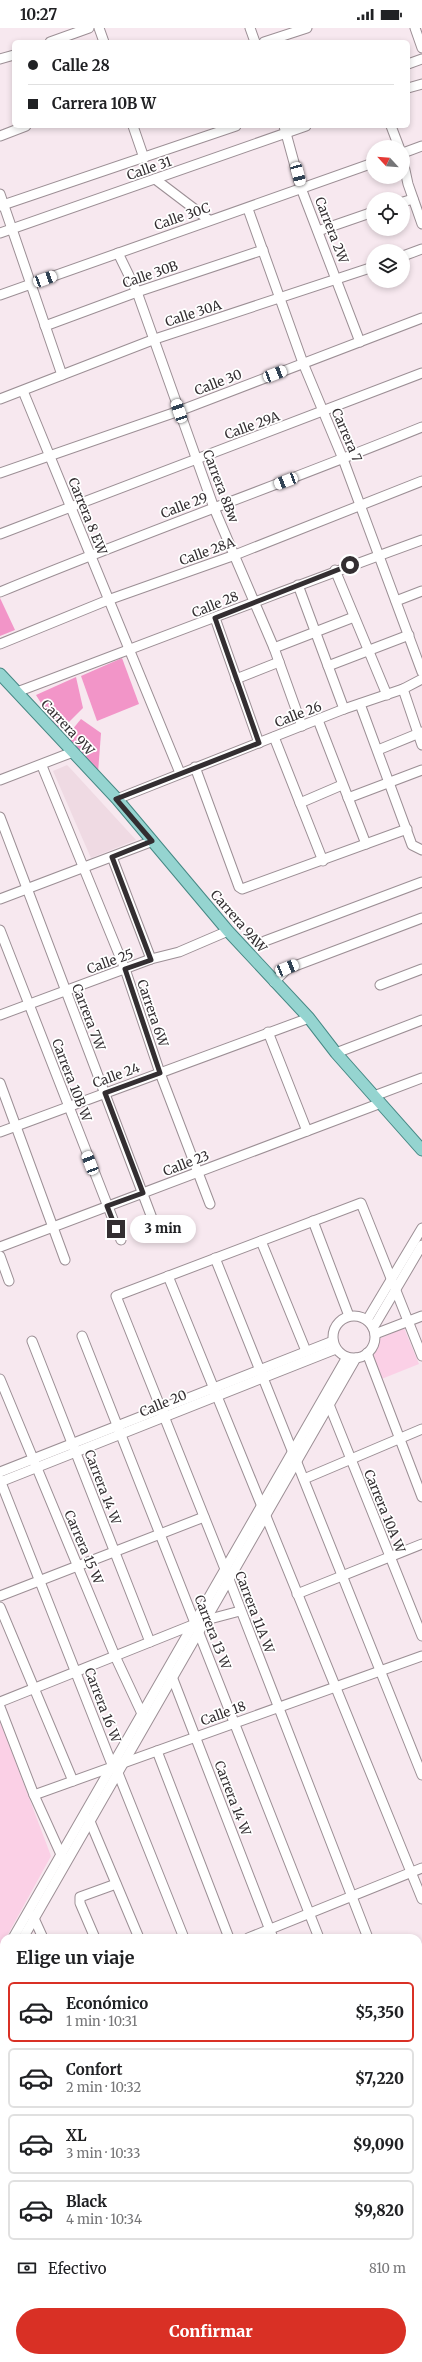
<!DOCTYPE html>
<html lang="es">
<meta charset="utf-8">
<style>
:root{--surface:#fff;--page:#f6f6f6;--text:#202124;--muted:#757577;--line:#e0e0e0;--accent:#d93025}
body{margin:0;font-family:Merriweather,serif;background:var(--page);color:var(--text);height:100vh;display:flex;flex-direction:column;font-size:15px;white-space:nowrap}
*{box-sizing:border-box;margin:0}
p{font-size:13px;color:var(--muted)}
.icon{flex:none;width:22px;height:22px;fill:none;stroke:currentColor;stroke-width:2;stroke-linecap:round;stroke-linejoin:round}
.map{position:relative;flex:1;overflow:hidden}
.drawer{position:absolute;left:0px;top:1906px;width:422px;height:428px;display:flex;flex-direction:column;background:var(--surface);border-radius:12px 12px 0 0;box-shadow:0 2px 6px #0003}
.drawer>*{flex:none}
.banner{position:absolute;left:12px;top:12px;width:398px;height:88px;border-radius:6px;box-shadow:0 2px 6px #0003;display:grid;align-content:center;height:88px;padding:0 16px;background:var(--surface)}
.needle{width:26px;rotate:296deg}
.controls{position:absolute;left:366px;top:112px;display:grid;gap:8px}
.controls a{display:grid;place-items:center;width:44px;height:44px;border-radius:50%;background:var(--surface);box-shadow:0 2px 6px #0003;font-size:20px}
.end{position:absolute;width:18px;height:18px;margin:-9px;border:5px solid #332e31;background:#fff;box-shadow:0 0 0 2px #fff}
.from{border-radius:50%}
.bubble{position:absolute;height:28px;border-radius:14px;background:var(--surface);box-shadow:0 2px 6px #0003;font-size:13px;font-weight:800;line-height:28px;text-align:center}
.car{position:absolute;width:12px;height:24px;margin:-12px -6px;border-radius:5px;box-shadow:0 0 3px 1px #0007;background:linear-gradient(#fff 24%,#345 0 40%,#fff 0 76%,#345 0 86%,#fff 0)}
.banner b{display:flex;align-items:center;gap:14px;height:38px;font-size:15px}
.banner b+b{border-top:1px solid var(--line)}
.banner i{width:10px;height:10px;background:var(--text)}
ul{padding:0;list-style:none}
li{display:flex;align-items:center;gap:12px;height:60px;margin:0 8px 6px;padding:0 8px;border:2px solid var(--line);border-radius:6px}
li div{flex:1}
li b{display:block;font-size:15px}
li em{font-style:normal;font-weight:800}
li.on{border-color:var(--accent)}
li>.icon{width:36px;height:36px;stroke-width:1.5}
h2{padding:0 16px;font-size:18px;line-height:48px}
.pay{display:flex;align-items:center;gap:10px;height:44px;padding:0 16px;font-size:15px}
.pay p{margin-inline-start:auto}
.primary-button{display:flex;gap:8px;margin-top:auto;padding:8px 16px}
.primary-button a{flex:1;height:46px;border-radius:24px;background:var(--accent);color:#fff;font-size:16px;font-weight:800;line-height:46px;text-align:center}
.status{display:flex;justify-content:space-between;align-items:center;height:28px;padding:0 20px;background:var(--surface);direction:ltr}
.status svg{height:11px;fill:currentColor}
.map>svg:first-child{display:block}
</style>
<div class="status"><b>10:27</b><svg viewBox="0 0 49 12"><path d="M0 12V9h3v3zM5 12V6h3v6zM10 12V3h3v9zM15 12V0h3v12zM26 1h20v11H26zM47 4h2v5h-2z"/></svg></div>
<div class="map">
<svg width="422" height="2334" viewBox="0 0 422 2334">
<rect width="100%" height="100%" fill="#f7e8ef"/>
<path fill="#efdae3" d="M 67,737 L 70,740 L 136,812 L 91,830 L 53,743 Z"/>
<g fill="#fbd0e6">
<path d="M 404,1300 L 419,1336 L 379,1352 L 371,1330 L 377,1321 L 379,1311 Z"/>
<path d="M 0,1693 L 51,1828 L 6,1910 L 4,1910 L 0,1921 Z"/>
</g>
<g fill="#f295c8">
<path d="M 0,570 L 15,602 L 0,608 Z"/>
<path d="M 122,630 L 139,676 L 97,693 L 81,648 Z"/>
<path d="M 76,649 L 83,680 L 56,707 L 56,699 L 36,667 Z"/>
<path d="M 81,691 L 101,705 L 98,745 L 67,708 Z"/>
</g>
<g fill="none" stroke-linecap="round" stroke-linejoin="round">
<defs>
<g id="minor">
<path d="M 99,0 L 104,14"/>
<path d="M 250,0 L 255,14"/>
<path d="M 415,0 L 422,20"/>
<path d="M 50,14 L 89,0"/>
<path d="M 264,14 L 307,0"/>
<path d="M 0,31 L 14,27"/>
<path d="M 408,36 L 422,31"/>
<path d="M 408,60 L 422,56"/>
<path d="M 133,98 L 144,130"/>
<path d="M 284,98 L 301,160 L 360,314"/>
<path d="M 391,98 L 399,119"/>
<path d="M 0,108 L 26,98"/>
<path d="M 403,125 L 422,118"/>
<path d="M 403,133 L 408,156 L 422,196"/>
<path d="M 155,151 L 209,192"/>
<path d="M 0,166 L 62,347"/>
<path d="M 403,174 L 413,171"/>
<path d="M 0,178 L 236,98"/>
<path d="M 248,181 L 303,335 L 343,431 L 422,644"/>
<path d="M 318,203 L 373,184"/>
<path d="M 0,205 L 306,98"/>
<path d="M 118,225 L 137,264 L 214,480 L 274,620 L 302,698"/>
<path d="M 403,228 L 422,221"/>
<path d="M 0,267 L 373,135"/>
<path d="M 45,298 L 137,264 L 263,222"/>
<path d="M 23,363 L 180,745"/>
<path d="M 0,371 L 155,311 L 373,239"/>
<path d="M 0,445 L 179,383 L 422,290"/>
<path d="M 0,506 L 422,345"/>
<path d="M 335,542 L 387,667"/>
<path d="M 298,557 L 344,681"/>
<path d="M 0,564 C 140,506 282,456 422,399"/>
<path d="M 396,573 L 422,563"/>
<path d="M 215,590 L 259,715"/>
<path d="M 0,616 L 108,572 L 235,527 L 422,453"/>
<path d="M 274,620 L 354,589"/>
<path d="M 328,638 L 409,607"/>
<path d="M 236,651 L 279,634"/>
<path d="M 403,661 L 422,717"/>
<path d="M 17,664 C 152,613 287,561 422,512"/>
<path d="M 360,676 L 412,817 L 422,822"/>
<path d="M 318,692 L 366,816"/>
<path d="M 274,709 L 323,833"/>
<path d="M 378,722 L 422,704"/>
<path d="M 42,738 L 125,941 L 160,1045 L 210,1176"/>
<path d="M 195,739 L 239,859 L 242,861 L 407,801"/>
<path d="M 0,752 L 73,724"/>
<path d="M 348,770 L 422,742"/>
<path d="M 117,771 L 344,681 L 403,661 L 422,651"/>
<path d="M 300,775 L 342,757"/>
<path d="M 0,789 L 155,1198"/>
<path d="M 112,829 L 151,931"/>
<path d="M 0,871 L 153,813"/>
<path d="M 0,902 L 121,1212"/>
<path d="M 265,913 L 422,854"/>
<path d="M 274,954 L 287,941 L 422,890"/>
<path d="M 380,957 L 422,941"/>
<path d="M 0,987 L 151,931 L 179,924 L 228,903"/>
<path d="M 268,1004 L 307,1103"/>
<path d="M 336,1025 L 422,992"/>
<path d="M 0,1055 L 65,1232"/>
<path d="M 374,1068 L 422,1050"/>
<path d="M 0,1104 L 309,990"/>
<path d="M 313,1193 L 349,1288"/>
<path d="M 261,1213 L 306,1323"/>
<path d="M 0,1219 L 381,1075"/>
<path d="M 0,1228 L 9,1253"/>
<path d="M 215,1230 L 422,1747"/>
<path d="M 168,1248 L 422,1871"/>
<circle cx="354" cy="1309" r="21"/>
<path d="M 367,1292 L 422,1200"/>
<path d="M 373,1300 L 422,1217"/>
<path d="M 375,1306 L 422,1288"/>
<path d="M 82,1308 L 319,1910"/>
<path d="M 32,1313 L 150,1614"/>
<path d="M 367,1325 L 422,1469"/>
<path d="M 0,1351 L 115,1628 L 144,1690"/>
<path d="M 328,1374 L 422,1608"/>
<path d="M 0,1444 L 333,1313"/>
<path d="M 304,1451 L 422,1401"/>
<path d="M 0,1452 L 113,1739 L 118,1745 L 184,1910"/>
<path d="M 0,1454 L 336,1321"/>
<path d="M 297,1566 L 422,1516"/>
<path d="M 0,1568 L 204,1489"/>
<path d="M 0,1579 L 73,1753"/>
<path d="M 206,1592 L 240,1583"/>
<path d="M 171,1646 L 273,1910"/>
<path d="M 0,1674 L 195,1596"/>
<path d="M 0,1679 L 34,1767 L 63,1831"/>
<path d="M 157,1723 L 229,1910"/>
<path d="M 34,1767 L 422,1628"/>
<path d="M 89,1791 L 139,1910"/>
<path d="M 33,1888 L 43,1910"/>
<path d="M 13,1910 L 347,1329"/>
<path d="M 23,1910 L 356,1330"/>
<path d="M 95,1910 L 80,1875 L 80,1869 L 116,1856"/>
<path d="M 248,1910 L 422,1840"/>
<path d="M 368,1910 L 225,1541 L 116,1268 L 361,1175 L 422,1328"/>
<path d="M 0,1933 L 4,1926"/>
<path d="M 0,1951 L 4,1944"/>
<path d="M 418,1963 L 422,1962"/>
<path d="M 418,1973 L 422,1971"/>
<path d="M 0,2010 L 4,2008"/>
<path d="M 0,2027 L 4,2037"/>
<path d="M 418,2038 L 422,2048"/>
<path d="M 418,2061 L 422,2059"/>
<path d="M 0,2130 L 4,2140"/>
<path d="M 418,2188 L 422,2199"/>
<path d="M 0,2209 L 4,2208"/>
<path d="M 418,2219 L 422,2218"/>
<path d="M 0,2257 L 4,2255"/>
<path d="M 104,2330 L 105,2334"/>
<path d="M 0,2333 L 0,2334"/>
<path d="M 47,2334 L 58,2330"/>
</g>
<path id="major" d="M 0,646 L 117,771 L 228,903 L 309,990 L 336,1025 L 422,1122"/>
</defs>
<use href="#minor" stroke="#9c8f95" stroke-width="11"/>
<use href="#major" stroke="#458884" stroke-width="13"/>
<use href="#minor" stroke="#fff" stroke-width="9"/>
<use href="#major" stroke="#95d4d0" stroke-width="11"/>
</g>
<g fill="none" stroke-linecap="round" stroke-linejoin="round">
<path stroke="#332e31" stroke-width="5" d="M 116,1201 L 107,1178 L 143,1165 L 105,1065 L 160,1045 L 125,941 L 151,932 L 112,829 L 152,813 L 116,771 L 259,715 L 215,590 L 350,537"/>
</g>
<g text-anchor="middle" stroke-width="3.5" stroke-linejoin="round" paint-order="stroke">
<g font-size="13" fill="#332e31" stroke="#fff">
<text transform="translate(149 140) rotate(-19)" y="5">Calle 31</text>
<text transform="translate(182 188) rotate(-19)" y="5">Calle 30C</text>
<text transform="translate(332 202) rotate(69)" y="5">Carrera 2W</text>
<text transform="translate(150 246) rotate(-19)" y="5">Calle 30B</text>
<text transform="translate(193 285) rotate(-18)" y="5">Calle 30A</text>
<text transform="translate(218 354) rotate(-21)" y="5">Calle 30</text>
<text transform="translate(252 397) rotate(-20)" y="5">Calle 29A</text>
<text transform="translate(347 407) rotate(67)" y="5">Carrera 7</text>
<text transform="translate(221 458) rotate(69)" y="5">Carrera 8Bw</text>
<text transform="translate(184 477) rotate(-21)" y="5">Calle 29</text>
<text transform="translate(88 488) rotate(68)" y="5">Carrera 8 EW</text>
<text transform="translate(207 523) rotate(-20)" y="5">Calle 28A</text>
<text transform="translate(215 576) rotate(-22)" y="5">Calle 28</text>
<text transform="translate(298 686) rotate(-21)" y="5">Calle 26</text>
<text transform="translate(68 699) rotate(47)" y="5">Carrera 9W</text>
<text transform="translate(239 893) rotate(49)" y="5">Carrera 9AW</text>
<text transform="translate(110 933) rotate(-20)" y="5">Calle 25</text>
<text transform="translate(153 985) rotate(71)" y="5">Carrera 6W</text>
<text transform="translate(89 989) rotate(69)" y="5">Carrera 7W</text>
<text transform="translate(116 1047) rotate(-20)" y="5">Calle 24</text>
<text transform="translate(72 1052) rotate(69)" y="5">Carrera 10B W</text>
<text transform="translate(186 1135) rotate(-21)" y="5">Calle 23</text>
<text transform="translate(163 1375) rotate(-22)" y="5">Calle 20</text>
<text transform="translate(103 1459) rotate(69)" y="5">Carrera 14 W</text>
<text transform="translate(385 1483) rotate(68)" y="5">Carrera 10A W</text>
<text transform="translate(84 1519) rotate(67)" y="5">Carrera 15 W</text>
<text transform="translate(255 1584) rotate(69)" y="5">Carrera 11A W</text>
<text transform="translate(213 1604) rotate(69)" y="5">Carrera 13 W</text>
<text transform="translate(103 1677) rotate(69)" y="5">Carrera 16 W</text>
<text transform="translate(223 1685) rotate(-20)" y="5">Calle 18</text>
<text transform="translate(233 1770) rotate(69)" y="5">Carrera 14 W</text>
</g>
</g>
</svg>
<div class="controls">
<a><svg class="needle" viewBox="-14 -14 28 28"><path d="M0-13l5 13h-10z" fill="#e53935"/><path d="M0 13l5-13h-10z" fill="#757577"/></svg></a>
<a><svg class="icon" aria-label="locate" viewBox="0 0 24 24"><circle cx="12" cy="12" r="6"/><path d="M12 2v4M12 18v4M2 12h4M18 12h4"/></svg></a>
<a><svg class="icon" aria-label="layers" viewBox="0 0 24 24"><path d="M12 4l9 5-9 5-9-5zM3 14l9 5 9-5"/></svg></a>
</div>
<i class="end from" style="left:350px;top:537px"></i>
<i class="end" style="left:116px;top:1201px"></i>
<div class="bubble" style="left:130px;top:1187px;width:66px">3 min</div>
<i class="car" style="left:298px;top:146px;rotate:165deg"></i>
<i class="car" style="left:45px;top:251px;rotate:70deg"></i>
<i class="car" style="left:275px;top:346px;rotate:69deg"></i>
<i class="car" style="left:179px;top:383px;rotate:341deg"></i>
<i class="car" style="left:286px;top:453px;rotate:249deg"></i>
<i class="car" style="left:287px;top:940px;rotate:68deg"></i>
<i class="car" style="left:90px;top:1135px;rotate:339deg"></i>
<div class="banner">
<b><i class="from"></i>Calle 28</b>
<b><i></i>Carrera 10B W</b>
</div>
<section class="drawer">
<h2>Elige un viaje</h2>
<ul>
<li class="on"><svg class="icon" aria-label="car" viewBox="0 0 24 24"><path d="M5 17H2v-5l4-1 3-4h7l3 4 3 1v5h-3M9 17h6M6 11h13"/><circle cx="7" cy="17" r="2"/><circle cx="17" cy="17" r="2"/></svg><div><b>Económico</b><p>1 min · 10:31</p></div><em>$5,350</em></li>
<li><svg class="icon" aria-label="car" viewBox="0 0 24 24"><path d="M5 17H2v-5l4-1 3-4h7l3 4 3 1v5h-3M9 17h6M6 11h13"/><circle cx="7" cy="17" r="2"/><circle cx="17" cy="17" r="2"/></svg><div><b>Confort</b><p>2 min · 10:32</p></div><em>$7,220</em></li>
<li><svg class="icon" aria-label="car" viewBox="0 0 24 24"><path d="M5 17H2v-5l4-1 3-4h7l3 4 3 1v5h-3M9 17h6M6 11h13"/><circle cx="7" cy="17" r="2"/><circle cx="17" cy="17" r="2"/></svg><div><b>XL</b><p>3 min · 10:33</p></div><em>$9,090</em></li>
<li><svg class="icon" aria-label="car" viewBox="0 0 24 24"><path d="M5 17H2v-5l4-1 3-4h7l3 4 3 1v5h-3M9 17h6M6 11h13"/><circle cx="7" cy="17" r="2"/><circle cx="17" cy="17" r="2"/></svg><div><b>Black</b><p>4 min · 10:34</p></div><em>$9,820</em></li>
</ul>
<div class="pay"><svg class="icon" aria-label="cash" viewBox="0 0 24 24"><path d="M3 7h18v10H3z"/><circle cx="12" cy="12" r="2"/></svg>Efectivo<p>810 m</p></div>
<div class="primary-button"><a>Confirmar</a></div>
</section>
</div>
